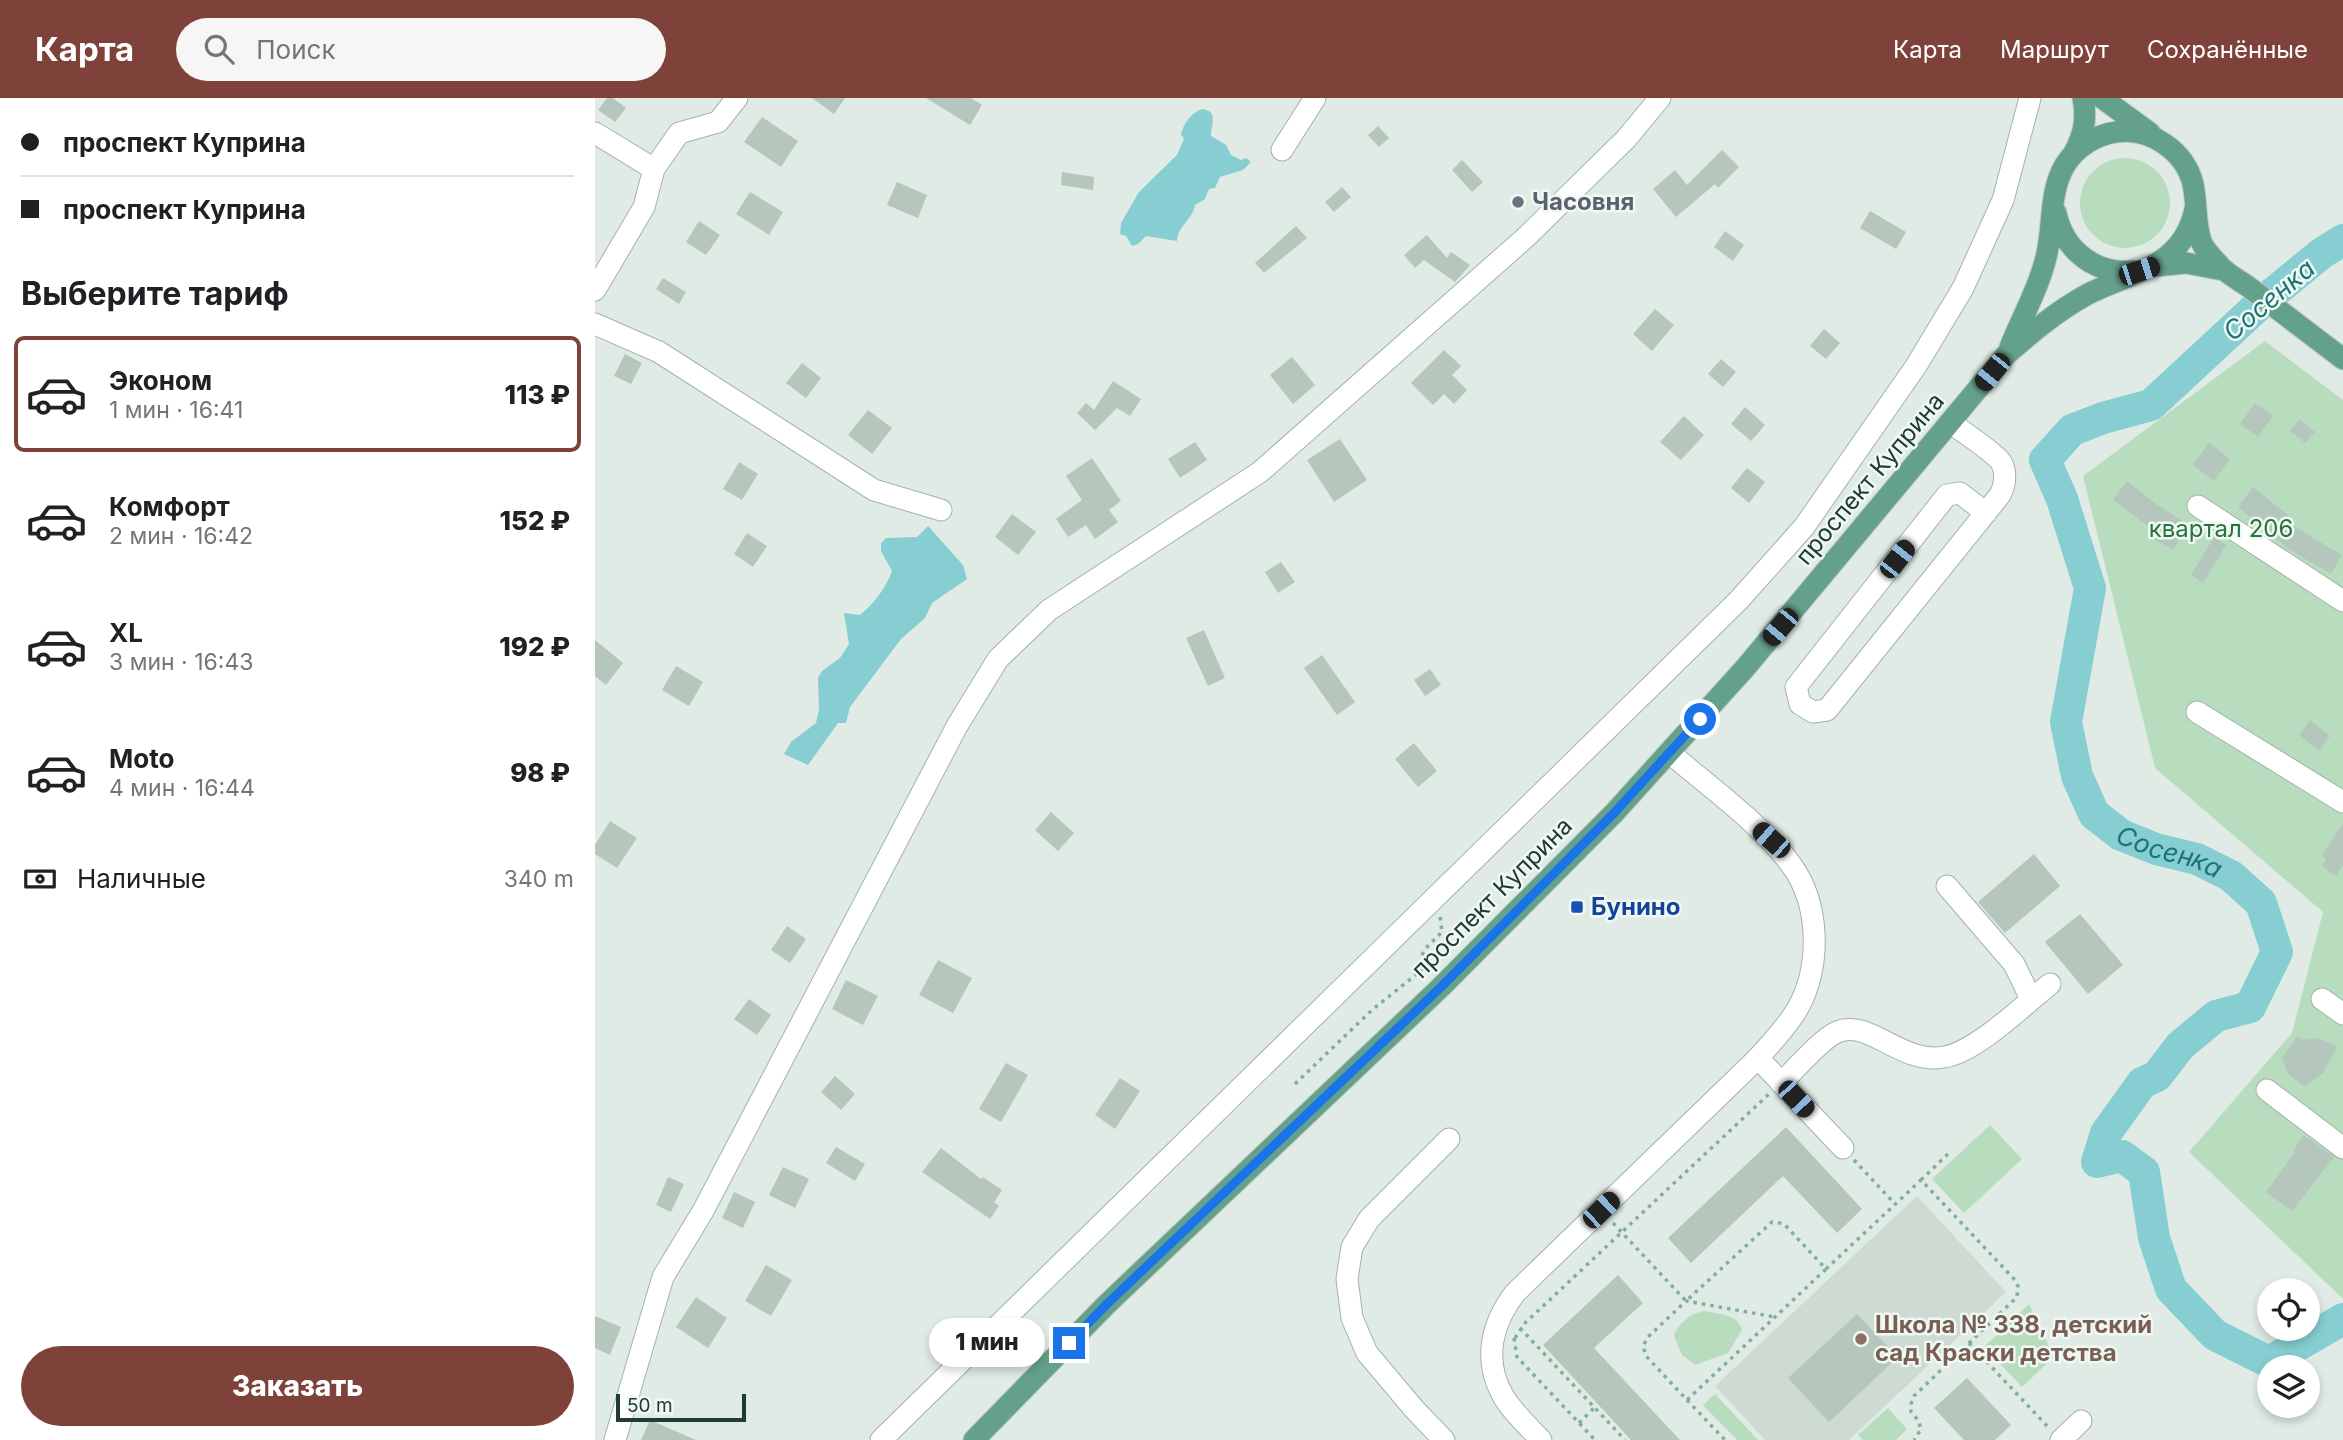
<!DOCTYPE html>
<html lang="ru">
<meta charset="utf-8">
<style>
:root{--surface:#fff;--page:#f6f6f6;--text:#202124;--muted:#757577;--line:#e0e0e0;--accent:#7f423a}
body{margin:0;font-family:Inter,sans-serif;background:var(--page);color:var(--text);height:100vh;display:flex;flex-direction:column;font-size:26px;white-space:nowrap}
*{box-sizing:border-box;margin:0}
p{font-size:23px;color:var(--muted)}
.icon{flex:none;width:38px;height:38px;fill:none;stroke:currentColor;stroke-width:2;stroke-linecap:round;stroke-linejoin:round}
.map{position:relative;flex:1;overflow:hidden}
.sheet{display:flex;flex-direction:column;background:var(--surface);width:595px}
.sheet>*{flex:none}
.hud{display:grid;align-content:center;height:154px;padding:0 21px;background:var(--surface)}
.tools{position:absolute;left:1662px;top:1180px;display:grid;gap:14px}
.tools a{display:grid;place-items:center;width:63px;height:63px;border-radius:50%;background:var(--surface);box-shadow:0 4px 10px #0003;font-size:35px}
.scale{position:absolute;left:21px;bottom:18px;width:130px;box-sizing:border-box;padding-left:7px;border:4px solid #203b31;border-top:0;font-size:19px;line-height:24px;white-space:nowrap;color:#203b31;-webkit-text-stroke:5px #f0f8f3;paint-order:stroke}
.end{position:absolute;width:32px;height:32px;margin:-16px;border:9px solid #1a73e8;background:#fff;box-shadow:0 0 0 4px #fff}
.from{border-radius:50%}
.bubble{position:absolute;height:49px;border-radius:24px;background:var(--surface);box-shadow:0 4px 10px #0003;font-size:23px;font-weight:800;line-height:49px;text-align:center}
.car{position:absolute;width:21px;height:42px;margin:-21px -10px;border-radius:9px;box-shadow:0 0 5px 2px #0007;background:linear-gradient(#222 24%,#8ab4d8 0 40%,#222 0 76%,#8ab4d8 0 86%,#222 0)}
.hud b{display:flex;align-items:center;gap:24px;height:66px;font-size:26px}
.hud b+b{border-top:2px solid var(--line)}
.hud i{width:18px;height:18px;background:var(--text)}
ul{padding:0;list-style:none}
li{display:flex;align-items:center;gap:21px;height:116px;margin:0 14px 10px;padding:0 7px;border:4px solid transparent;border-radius:10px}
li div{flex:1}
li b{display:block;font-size:26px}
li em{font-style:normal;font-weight:800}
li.active{border-color:var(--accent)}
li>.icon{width:63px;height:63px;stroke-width:1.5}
h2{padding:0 21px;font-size:32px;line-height:84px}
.pay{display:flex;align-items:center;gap:18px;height:77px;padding:0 21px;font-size:26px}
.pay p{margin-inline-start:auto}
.action{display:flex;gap:14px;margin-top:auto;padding:14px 21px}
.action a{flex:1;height:80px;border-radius:42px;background:var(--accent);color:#fff;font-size:28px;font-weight:800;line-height:80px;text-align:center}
header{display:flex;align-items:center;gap:42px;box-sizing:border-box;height:98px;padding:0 35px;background:var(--accent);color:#fff}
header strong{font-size:33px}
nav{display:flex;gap:38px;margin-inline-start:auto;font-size:24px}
.search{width:490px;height:63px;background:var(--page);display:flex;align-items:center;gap:18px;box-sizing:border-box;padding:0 24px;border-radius:38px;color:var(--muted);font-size:26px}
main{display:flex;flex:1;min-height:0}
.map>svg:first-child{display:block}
</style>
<header>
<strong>Карта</strong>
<div class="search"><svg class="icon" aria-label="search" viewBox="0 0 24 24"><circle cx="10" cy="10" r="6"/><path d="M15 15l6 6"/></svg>Поиск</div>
<nav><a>Карта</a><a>Маршрут</a><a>Сохранённые</a></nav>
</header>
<main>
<section class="sheet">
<div class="hud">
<b><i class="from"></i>проспект Куприна</b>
<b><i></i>проспект Куприна</b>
</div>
<h2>Выберите тариф</h2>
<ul>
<li class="active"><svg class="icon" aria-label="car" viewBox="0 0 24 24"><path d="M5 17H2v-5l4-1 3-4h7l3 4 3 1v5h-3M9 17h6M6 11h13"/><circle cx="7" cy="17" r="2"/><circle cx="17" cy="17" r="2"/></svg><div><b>Эконом</b><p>1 мин · 16:41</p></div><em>113 ₽</em></li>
<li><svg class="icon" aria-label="car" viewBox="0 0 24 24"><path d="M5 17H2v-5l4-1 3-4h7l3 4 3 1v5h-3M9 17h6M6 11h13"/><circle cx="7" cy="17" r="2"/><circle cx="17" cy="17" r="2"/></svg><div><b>Комфорт</b><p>2 мин · 16:42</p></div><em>152 ₽</em></li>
<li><svg class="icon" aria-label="car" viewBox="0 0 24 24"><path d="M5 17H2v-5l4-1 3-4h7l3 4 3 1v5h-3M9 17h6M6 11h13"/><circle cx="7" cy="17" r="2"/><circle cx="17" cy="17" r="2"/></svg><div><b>XL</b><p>3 мин · 16:43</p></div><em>192 ₽</em></li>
<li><svg class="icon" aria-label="car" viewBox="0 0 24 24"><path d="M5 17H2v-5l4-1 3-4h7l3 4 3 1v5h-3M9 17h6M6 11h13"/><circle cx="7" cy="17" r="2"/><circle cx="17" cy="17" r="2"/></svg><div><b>Moto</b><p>4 мин · 16:44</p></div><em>98 ₽</em></li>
</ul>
<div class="pay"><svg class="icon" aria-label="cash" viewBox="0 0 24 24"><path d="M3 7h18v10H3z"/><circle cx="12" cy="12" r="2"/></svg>Наличные<p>340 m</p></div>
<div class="action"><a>Заказать</a></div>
</section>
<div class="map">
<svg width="1748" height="1342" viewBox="0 0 1748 1342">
<rect width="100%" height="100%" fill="#e0ebe5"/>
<path fill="#cedbd3" d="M 1322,1098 L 1411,1194 L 1254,1342 L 1170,1342 L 1120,1288 Z"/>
<g fill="#b8ddbe">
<circle cx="1530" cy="105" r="45"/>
<path d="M 1670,243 L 1748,302 L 1748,1201 L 1594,1054 L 1697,935 L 1728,814 L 1560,670 L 1488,378 Z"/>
<path d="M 1395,1027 L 1427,1061 L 1369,1115 L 1337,1081 Z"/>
<path d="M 1434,1206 L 1459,1259 L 1427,1289 L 1389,1249 Z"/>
<path d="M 1109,1213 C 1123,1216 1144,1216 1147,1232 L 1133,1255 L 1100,1267 L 1087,1257 L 1079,1238 C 1082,1226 1096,1215 1109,1213 Z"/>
<path d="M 1120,1296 L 1163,1342 L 1142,1342 L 1108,1307 Z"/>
<path d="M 1293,1310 L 1312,1331 L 1301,1342 L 1268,1342 L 1263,1337 Z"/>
</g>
<g fill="#86ced1">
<path d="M 607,11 C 624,13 616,27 616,38 L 631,47 L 636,57 L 646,62 L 651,60 L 656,64 L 648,72 L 625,79 L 620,90 L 614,91 L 610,101 L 600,107 C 597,123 583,127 582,143 L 551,138 L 543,146 L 537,148 L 531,138 L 525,136 L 526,125 L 544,94 L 582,57 L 589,41 L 586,36 C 589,25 596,15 607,11 Z"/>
<path d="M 333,428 L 368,467 L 372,481 L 337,505 L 330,520 L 306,541 L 255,609 L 251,625 L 243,625 L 213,667 L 189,656 L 196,644 L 221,625 L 224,611 L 223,580 L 227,573 L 245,560 L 254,546 L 249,515 L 265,517 C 278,507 292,488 297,473 L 286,453 L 286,445 L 291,440 L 322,439 Z"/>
</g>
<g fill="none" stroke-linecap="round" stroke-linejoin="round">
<path stroke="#86ced1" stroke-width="32" id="s1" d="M 1748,142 L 1727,155 L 1666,205 L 1556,307 L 1508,320 L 1477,332 L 1450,362 L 1467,401 L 1495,490 L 1471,624 L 1482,678 L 1499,716 L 1526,737 L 1561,751 L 1602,761 L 1636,778 L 1666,805 L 1682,854 L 1655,909 L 1621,918 L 1585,948 L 1562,978 L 1547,985 L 1511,1035 L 1502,1064 L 1527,1058 L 1549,1074 L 1559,1140 L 1576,1191 L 1620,1237 L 1674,1264 L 1748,1221"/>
</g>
<g fill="#b5c6bd">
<path d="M 12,0 L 18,0 L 31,10 L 20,24 L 3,12 Z"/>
<path d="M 217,0 L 250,0 L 239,16 Z"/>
<path d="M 331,0 L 376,0 L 387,7 L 375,27 Z"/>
<path d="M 167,19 L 203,43 L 186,69 L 149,44 Z"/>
<path d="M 783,28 L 794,40 L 784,49 L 773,37 Z"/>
<path d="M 1127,52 L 1144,69 L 1123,90 L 1120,86 L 1081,119 L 1058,91 L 1080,72 L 1092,87 Z"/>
<path d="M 867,62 L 888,84 L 877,94 L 857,72 Z"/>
<path d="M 467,74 L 499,79 L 498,92 L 466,87 Z"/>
<path d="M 302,84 L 332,97 L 323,120 L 292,107 Z"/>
<path d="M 747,89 L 756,99 L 739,114 L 730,104 Z"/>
<path d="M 155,94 L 188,114 L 174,137 L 141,116 Z"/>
<path d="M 1275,113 L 1311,134 L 1301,151 L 1265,130 Z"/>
<path d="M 104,123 L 125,137 L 111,157 L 91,144 Z"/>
<path d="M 701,128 L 712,140 L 669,175 L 660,165 Z"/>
<path d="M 1130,133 L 1149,147 L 1138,163 L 1119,149 Z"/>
<path d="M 832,137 L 852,160 L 856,154 L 875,167 L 860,184 L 829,162 L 820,170 L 809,157 Z"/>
<path d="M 68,180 L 91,194 L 84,206 L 61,191 Z"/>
<path d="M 1060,211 L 1079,227 L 1057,253 L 1038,236 Z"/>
<path d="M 1229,231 L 1245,245 L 1231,261 L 1215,248 Z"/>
<path d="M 849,252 L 866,268 L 857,277 L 872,292 L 859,306 L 849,296 L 838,307 L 816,285 Z"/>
<path d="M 30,256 L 47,265 L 36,286 L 19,278 Z"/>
<path d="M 697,259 L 720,287 L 698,306 L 675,277 Z"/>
<path d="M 1126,261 L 1141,274 L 1128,289 L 1113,276 Z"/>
<path d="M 207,265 L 226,280 L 211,300 L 191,285 Z"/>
<path d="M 518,283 L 546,301 L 535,318 L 522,310 L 500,332 L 482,315 L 491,305 L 499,312 Z"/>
<path d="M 1660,305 L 1678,318 L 1663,339 L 1645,326 Z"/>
<path d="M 1150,309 L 1170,327 L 1156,343 L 1136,326 Z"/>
<path d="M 273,312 L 297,330 L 277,356 L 253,337 Z"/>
<path d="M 1089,318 L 1109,337 L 1086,362 L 1065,344 Z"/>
<path d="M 1705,321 L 1720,334 L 1710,345 L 1695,333 Z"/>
<path d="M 745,341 L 772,382 L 739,404 L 712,362 Z"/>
<path d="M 600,344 L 612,362 L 585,380 L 573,361 Z"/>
<path d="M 1614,345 L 1635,361 L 1619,383 L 1598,367 Z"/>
<path d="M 497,360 L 526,403 L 514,412 L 523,424 L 500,441 L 491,427 L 473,439 L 461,421 L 487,402 L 471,378 Z"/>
<path d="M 144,364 L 163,376 L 147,402 L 128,391 Z"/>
<path d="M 1152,370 L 1170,384 L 1154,405 L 1136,390 Z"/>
<path d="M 1532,383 L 1561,406 L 1594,427 L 1578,452 L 1557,440 L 1561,434 L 1518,402 Z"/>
<path d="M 1658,389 L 1694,418 L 1690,423 L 1747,457 L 1736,476 L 1695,452 L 1643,409 Z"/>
<path d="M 417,416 L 441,434 L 423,457 L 400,439 Z"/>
<path d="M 152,435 L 172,448 L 158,469 L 139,456 Z"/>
<path d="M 1619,439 L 1631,447 L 1608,485 L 1596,477 Z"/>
<path d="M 686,464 L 700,484 L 683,495 L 670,474 Z"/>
<path d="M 609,532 L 630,580 L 613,588 L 591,540 Z"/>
<path d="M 0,542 L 28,565 L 11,587 L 0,578 Z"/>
<path d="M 727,557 L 760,604 L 742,617 L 709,570 Z"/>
<path d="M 81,568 L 108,584 L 94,608 L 67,592 Z"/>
<path d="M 835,571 L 846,587 L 830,598 L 819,582 Z"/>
<path d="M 1715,622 L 1735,638 L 1724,653 L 1704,637 Z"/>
<path d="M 819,645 L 842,673 L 823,689 L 800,661 Z"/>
<path d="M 456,714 L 479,735 L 463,753 L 440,732 Z"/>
<path d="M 15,723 L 42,740 L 22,770 L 0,756 L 0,747 Z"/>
<path d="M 1748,726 L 1748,767 L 1741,778 L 1727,768 L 1731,761 L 1727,757 Z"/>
<path d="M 1439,756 L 1465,788 L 1410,835 L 1383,804 Z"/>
<path d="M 1485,816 L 1528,867 L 1493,896 L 1450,844 Z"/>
<path d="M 192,828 L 211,841 L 195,865 L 176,852 Z"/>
<path d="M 343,862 L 377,880 L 358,915 L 324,897 Z"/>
<path d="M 251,882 L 283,898 L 268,927 L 237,911 Z"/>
<path d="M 154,901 L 176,917 L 162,937 L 139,921 Z"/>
<path d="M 1702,938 L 1709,942 L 1723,940 L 1742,949 L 1728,975 L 1710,989 L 1693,976 L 1687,960 Z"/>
<path d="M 411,965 L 433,977 L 406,1024 L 384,1011 Z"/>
<path d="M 240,978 L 260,996 L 246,1012 L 226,994 Z"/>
<path d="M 525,980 L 545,993 L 520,1031 L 500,1017 Z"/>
<path d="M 1191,1029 L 1267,1111 L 1242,1135 L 1188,1078 L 1096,1165 L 1073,1140 Z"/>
<path d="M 1709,1037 L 1739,1059 L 1697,1113 L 1671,1094 L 1700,1054 L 1698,1053 Z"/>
<path d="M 241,1049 L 270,1066 L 260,1083 L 231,1065 Z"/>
<path d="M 346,1050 L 386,1081 L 388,1079 L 407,1092 L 399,1104 L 404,1108 L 395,1121 L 327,1074 Z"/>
<path d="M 188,1069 L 214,1081 L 200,1110 L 174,1097 Z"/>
<path d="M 73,1079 L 89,1086 L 76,1114 L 61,1107 Z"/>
<path d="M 139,1094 L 160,1104 L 148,1130 L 127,1120 Z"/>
<path d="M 171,1167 L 197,1182 L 176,1218 L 150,1203 Z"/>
<path d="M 1023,1177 L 1048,1205 L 999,1250 L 1085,1342 L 1036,1342 L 948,1247 Z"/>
<path d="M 101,1199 L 132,1220 L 113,1250 L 81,1229 Z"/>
<path d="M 1262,1216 L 1303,1259 L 1234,1324 L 1193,1280 Z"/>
<path d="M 0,1218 L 26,1229 L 15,1257 L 0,1250 Z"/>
<path d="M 1372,1280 L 1416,1327 L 1400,1342 L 1369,1342 L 1339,1310 Z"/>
<path d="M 55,1322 L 101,1342 L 46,1342 Z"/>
</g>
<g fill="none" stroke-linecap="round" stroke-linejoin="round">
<defs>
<g id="minor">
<path d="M 0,35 L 59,71"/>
<path d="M 687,52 L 720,0"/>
<path d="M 0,192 L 49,109 L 59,71 L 84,35 L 123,24 L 142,0"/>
<path d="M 0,226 L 64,254 L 279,392 L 346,412"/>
<path d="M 1356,325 C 1368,334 1399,354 1406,364 C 1412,374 1410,388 1405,397 L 1232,612 L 1218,614 L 1205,606 L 1201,589 L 1352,397 L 1365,395 L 1391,415"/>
<path d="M 1603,408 L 1748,503"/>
<path d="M 1602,614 L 1748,704"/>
<path d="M 1352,788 L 1419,866 L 1436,901"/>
<path d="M 1727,901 L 1748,916"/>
<path d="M 1163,960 L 1248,1050"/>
<path d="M 1186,985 C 1200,972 1226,941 1242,934 C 1274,920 1306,967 1349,959 C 1381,954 1429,907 1455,886"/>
<path d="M 1672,992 L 1748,1050"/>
<path d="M 20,1342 L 68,1179 L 108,1113 L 362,628 L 403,561 L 454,512 L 665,374 L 930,140 L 1031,41 L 1065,0"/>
<path d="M 286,1342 L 1143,503 L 1209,429 L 1321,268 L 1368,190 L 1408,102 L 1435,0"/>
<path d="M 849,1342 L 820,1312 L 772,1255 L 757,1220 L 752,1181 L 757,1149 L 774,1121 L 854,1041"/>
<path d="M 946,1342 C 933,1328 916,1313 907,1296 C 888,1261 897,1225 920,1195 L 1163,960 C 1177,944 1192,929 1203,910 C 1226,868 1225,807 1197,768 C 1169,728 1113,688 1075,655"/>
<path d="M 1466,1342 L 1486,1323"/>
</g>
<g id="major">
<path d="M 1507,0 L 1555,35"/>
<path d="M 1479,55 C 1489,36 1492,21 1488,0"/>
<path d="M 1461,115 C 1469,153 1501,177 1539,173"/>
<path d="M 1561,168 L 1591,165 L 1628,172"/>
<path d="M 1415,249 C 1428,217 1447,184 1453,150 C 1458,123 1455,92 1470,67 C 1481,49 1501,37 1521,34 C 1555,29 1590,53 1598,86 C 1602,105 1600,125 1606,143 C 1609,152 1619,161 1625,168 C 1633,177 1646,183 1655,190 C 1686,214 1717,237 1748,261"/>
<path d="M 379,1342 L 512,1206 L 846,889 L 1020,714 L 1151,569 L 1411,257 C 1437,234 1462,213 1493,196 C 1539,173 1588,169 1600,111"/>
</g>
</defs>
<use href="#minor" stroke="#a3b3ab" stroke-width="23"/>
<use href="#major" stroke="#c1c8c5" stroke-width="23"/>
<g stroke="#80af9b" stroke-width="3.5" stroke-dasharray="3.5 5" stroke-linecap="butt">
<path d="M 700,986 L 777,912 L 828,871 L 825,861 L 830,851 L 847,834 L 845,818"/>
<path d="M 1259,1062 L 1300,1106"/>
<path d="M 1326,1082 L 1355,1054"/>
<path d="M 1018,1125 L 1091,1203 L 1177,1124 L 1185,1125 L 1190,1127 L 1231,1171 L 1092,1302 L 1051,1258 L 1048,1248 L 1053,1239 L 1091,1203 L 1180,1219"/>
<path d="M 1231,1171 L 1326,1082 L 1420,1182 L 1423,1188 L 1422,1199 L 1319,1298 L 1316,1306 L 1316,1314 L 1323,1322 L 1326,1331 L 1319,1342"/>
<path d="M 925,1230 L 1030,1342"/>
<path d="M 919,1240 L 922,1259 L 1000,1342"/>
<path d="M 920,1240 L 930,1225 L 1174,996"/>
<path d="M 1374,1245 L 1454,1330"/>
<path d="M 1092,1302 L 1130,1342"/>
<path d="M 984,1325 L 1000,1309"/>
</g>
<use href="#minor" stroke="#fff" stroke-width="21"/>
<use href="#major" stroke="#63a18a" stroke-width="21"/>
</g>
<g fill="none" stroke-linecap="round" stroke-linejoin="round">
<path stroke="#1a73e8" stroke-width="9" d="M 474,1245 L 512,1206 L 846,889 L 1020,714 L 1105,621"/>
</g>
<circle fill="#6b7280" stroke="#f0f8f3" stroke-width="2.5" cx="923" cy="104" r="7"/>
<rect fill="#1a4fb4" stroke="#f0f8f3" stroke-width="2.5" x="975" y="802" width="14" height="14" rx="3.5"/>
<circle fill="#8d6e63" stroke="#f0f8f3" stroke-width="2.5" cx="1266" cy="1241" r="7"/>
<g text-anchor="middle" stroke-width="5" stroke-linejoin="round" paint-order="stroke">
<g font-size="24" font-weight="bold" fill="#5b616d" stroke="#f0f8f3" text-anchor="start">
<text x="937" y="112">Часовня</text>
</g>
<g font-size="24" fill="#203b31" stroke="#f0f8f3">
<text transform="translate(1275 381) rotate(-50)" y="8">проспект Куприна</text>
<text transform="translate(897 800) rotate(-45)" y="8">проспект Куприна</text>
</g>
<g font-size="24" fill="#2a723e" stroke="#f0f8f3">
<text x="1626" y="439">квартал 206</text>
</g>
<g font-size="24" font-weight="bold" fill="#164399" stroke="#f0f8f3" text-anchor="start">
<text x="996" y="817">Бунино</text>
</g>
<g font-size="24" font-weight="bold" fill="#785e54" stroke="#f0f8f3" text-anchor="start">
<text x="1280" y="1235">Школа № 338, детский<tspan x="1280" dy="28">сад Краски детства</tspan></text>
</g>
<g font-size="26" font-style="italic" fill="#1a7377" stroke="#f0f8f3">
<text transform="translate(1674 202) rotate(-40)" y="9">Сосенка</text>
<text dy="9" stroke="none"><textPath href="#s1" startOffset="831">Сосенка</textPath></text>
</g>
</g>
</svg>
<div class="tools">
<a><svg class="icon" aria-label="locate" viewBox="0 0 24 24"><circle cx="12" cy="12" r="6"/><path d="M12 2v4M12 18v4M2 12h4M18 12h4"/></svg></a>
<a><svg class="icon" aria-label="layers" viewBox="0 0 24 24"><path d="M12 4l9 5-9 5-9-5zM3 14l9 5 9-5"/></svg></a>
</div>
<div class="scale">50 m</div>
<i class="end from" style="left:1105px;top:621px"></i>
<i class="end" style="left:474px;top:1245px"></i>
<div class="bubble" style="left:334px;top:1220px;width:116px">1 мин</div>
<i class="car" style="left:1544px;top:173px;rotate:72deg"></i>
<i class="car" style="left:1397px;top:274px;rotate:219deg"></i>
<i class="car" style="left:1302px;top:461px;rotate:38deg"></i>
<i class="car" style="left:1185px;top:529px;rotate:220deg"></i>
<i class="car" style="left:1176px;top:742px;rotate:311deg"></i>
<i class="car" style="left:1201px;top:1001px;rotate:137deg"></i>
<i class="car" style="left:1006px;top:1112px;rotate:46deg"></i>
</div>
</main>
